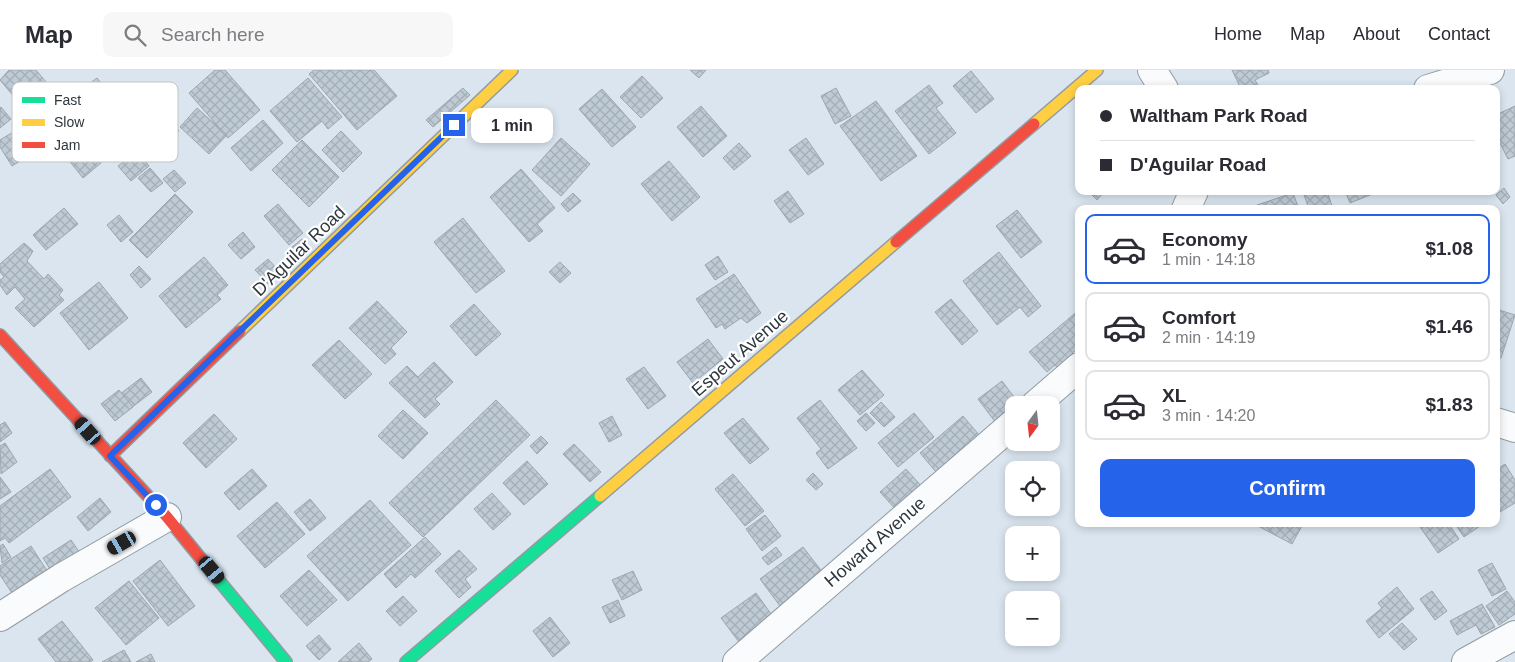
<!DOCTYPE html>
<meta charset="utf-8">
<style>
:root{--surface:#fff;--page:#f7f7f7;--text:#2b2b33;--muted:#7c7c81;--line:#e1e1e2;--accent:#2563eb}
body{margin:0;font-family:Arial,sans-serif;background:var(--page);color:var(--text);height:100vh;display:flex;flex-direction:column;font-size:19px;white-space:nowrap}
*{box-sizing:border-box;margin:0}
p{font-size:16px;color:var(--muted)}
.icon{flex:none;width:28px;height:28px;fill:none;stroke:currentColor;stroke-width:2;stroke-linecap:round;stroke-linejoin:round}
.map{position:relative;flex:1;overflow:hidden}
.details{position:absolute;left:1075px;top:135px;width:425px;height:322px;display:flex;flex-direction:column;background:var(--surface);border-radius:10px;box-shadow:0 2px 8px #0003}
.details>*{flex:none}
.top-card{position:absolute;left:1075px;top:15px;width:425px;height:110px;border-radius:10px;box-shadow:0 2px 8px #0003;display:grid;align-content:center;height:110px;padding:0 25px;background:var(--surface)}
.needle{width:32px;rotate:195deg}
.controls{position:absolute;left:1005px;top:326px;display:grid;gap:10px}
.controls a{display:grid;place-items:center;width:55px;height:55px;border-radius:10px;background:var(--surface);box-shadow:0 2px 8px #0003;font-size:25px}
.end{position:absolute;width:22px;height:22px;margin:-11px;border:6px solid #2563eb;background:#fff;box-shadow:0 0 0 2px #fff}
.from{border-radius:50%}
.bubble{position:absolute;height:35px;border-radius:10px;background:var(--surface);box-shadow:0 2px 8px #0003;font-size:16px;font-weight:800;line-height:35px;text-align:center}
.car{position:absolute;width:15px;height:30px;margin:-15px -8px;border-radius:6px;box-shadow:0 0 4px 1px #0007;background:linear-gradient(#222 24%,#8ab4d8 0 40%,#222 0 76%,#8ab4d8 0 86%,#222 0)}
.top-card b{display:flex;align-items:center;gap:18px;height:48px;font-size:19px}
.top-card b+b{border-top:1px solid var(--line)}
.top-card i{width:12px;height:12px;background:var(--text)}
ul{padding:9px 0 0;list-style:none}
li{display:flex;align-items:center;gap:15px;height:70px;margin:0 10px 8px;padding:0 15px;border:2px solid var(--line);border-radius:10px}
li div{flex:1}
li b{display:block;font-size:19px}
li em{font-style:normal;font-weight:800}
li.active{border-color:var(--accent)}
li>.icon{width:45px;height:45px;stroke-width:1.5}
.primary-button{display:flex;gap:10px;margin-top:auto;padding:10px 25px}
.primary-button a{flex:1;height:58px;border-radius:10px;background:var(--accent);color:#fff;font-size:20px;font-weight:800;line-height:58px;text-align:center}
header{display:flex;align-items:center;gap:30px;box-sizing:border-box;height:70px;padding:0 25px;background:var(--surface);border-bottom:1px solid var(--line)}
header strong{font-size:24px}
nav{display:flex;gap:28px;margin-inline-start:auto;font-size:18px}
.search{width:350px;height:45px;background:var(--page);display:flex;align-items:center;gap:12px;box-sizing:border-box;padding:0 18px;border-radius:10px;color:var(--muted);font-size:19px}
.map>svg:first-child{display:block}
</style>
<header>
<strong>Map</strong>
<div class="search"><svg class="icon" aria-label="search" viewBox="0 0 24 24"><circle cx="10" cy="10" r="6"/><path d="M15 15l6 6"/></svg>Search here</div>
<nav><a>Home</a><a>Map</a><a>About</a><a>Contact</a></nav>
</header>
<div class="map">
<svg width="1515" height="592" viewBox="0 0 1515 592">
<defs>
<pattern id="building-cross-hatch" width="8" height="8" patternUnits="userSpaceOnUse" patternTransform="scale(1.25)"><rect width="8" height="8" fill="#becad4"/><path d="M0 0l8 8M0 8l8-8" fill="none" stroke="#a4aeb7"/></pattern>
</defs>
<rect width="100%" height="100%" fill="#dae5ef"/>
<g fill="url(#building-cross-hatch)" stroke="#9da6ae">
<path d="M 9,0 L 36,0 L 56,24 L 30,46 L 0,10 Z"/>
<path d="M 215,0 L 225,0 L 260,40 L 228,68 L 189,23 Z"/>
<path d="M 314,0 L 374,0 L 397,26 L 357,60 L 309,4 Z"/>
<path d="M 690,0 L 706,0 L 699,8 Z"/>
<path d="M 1232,0 L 1268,0 L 1269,3 L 1255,10 L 1259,17 L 1241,19 Z"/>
<path d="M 971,1 L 994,29 L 976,43 L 953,16 Z"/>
<path d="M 642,6 L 663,28 L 641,48 L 620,27 Z"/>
<path d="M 97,8 L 108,22 L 93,35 L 81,20 Z"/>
<path d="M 308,8 L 342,47 L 328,59 L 322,51 L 297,72 L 270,41 Z"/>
<path d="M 929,15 L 943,33 L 936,38 L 956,63 L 929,84 L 895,41 Z"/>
<path d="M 463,18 L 470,25 L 433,57 L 426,50 Z"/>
<path d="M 836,18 L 851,46 L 835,54 L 821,26 Z"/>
<path d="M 602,19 L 636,57 L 612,77 L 579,39 Z"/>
<path d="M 876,31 L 917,86 L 881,111 L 840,56 Z"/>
<path d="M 701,36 L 727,66 L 703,87 L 677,57 Z"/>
<path d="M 1515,36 L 1515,86 L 1508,89 L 1496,65 L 1496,45 Z"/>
<path d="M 1,37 L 11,49 L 0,58 L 0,38 Z"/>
<path d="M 197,38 L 227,65 L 209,84 L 180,57 Z"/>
<path d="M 170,50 L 179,61 L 162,74 L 153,63 Z"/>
<path d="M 263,50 L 283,73 L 251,101 L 231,78 Z"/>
<path d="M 18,59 L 33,83 L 12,96 L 0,77 L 0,70 Z"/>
<path d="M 73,59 L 101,93 L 83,108 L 55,73 Z"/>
<path d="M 341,61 L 362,83 L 343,102 L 322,80 Z"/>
<path d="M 561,68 L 590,94 L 561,126 L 532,100 Z"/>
<path d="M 806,68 L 824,94 L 808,105 L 789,80 Z"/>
<path d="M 302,70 L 339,107 L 309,137 L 272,100 Z"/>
<path d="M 739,73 L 751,86 L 734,100 L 723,88 Z"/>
<path d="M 137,81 L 149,96 L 131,111 L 118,96 Z"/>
<path d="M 669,91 L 700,127 L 672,151 L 641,114 Z"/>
<path d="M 150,98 L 163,113 L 151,122 L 138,108 Z"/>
<path d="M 521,99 L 555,138 L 537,154 L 543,161 L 529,172 L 490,127 Z"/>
<path d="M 174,100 L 186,113 L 175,122 L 163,109 Z"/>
<path d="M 1504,118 L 1510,127 L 1503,134 L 1496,125 Z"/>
<path d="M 788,121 L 804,144 L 790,153 L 774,131 Z"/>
<path d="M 1088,121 L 1105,121 L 1097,130 Z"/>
<path d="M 1327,121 L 1333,139 L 1309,139 L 1303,122 Z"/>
<path d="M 1345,121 L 1380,121 L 1350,133 Z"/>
<path d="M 573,123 L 581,131 L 568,142 L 561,134 Z"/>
<path d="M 1293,123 L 1299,139 L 1258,139 L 1257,135 Z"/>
<path d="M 175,124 L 193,142 L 147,188 L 129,170 Z"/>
<path d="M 278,134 L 303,163 L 289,175 L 264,146 Z"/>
<path d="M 64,138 L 78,154 L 46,180 L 33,165 Z"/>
<path d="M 1017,140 L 1042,172 L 1021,188 L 996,156 Z"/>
<path d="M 119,145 L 133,162 L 121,172 L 107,155 Z"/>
<path d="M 463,148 L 505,201 L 476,223 L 434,172 Z"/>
<path d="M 243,162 L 255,177 L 241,189 L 228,175 Z"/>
<path d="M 302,169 L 310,178 L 294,191 L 286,182 Z"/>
<path d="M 24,173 L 33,181 L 27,191 L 44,209 L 48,204 L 63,220 L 59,225 L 64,230 L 34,257 L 15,238 L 25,229 L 15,217 L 7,225 L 0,215 L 0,210 L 4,207 L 0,202 L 0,194 Z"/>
<path d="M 999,182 L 1041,236 L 1028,247 L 1020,237 L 997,255 L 963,211 Z"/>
<path d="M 718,186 L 728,202 L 715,210 L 705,195 Z"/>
<path d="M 204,187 L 228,215 L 217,225 L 221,229 L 186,258 L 159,226 Z"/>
<path d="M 268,189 L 281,203 L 268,214 L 255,200 Z"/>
<path d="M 560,192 L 571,203 L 560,213 L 549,202 Z"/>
<path d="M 139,196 L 151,209 L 141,218 L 130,205 Z"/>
<path d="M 734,204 L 761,243 L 747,253 L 741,248 L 725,259 L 722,254 L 716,258 L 696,229 Z"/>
<path d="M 99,212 L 128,248 L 89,280 L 60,243 Z"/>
<path d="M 951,229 L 978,261 L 962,275 L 935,242 Z"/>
<path d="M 377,231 L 407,262 L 391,278 L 396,284 L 385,294 L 349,258 Z"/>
<path d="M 474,234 L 501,264 L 476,286 L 450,256 Z"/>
<path d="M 1496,239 L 1515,245 L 1501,288 L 1496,286 Z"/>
<path d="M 1079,240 L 1079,278 L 1072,283 L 1079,291 L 1063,305 L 1055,295 L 1047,302 L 1029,282 Z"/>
<path d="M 708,269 L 723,289 L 693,313 L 677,292 Z"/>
<path d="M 339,270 L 372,304 L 345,329 L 312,295 Z"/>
<path d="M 434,292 L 453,312 L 435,329 L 440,334 L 425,348 L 389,313 L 407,296 L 418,307 Z"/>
<path d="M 644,297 L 666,326 L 648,339 L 626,309 Z"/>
<path d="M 862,300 L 884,325 L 860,345 L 838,320 Z"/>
<path d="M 141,308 L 152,322 L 131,338 L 120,324 Z"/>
<path d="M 1002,311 L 1020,335 L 1014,335 L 1014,347 L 999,357 L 978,329 Z"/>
<path d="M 119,320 L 133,337 L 115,351 L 101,334 Z"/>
<path d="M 496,330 L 530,365 L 423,467 L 389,433 Z"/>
<path d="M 820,330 L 857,378 L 828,399 L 816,383 L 821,379 L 797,348 Z"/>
<path d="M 881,332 L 895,347 L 884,357 L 870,343 Z"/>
<path d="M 403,340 L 428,363 L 403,389 L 378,366 Z"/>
<path d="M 866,343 L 875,353 L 866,361 L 857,351 Z"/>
<path d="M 914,343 L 934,367 L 898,397 L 878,373 Z"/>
<path d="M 214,344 L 237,369 L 206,398 L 183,373 Z"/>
<path d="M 612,346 L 622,365 L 609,372 L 599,353 Z"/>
<path d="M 963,346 L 986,373 L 942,409 L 920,383 Z"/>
<path d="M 743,348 L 769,379 L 750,394 L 724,363 Z"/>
<path d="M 5,352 L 12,363 L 0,372 L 0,355 Z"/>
<path d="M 541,366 L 548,373 L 537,384 L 530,376 Z"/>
<path d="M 5,373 L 17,392 L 1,404 L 0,376 Z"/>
<path d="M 574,374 L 601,402 L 590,412 L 563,384 Z"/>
<path d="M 527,391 L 548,414 L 524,435 L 503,413 Z"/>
<path d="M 1505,394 L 1515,410 L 1515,433 L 1498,443 L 1496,440 L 1496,400 Z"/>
<path d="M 50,399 L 71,427 L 9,473 L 5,468 L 0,471 L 0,436 Z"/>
<path d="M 252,399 L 267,416 L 239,440 L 224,423 Z"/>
<path d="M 906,399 L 923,418 L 897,441 L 880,422 Z"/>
<path d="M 813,403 L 823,414 L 816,420 L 806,410 Z"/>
<path d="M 733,404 L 764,441 L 745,456 L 715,419 Z"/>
<path d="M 0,407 L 11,422 L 0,429 Z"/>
<path d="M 492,423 L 511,444 L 493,460 L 474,439 Z"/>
<path d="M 100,428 L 111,442 L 88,461 L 77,447 Z"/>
<path d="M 310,429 L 326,448 L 310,461 L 294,442 Z"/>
<path d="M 370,430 L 411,475 L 348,531 L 307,486 Z"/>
<path d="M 277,432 L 305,464 L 265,498 L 237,466 Z"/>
<path d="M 765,445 L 781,466 L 762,481 L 746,459 Z"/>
<path d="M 1260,454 L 1303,454 L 1292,474 L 1258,456 Z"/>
<path d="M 1418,454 L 1449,454 L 1459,469 L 1438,483 Z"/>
<path d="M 1455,454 L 1483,454 L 1464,467 Z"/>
<path d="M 425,467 L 441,484 L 415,508 L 411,504 L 396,518 L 384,504 Z"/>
<path d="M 71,470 L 89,496 L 60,515 L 43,488 Z"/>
<path d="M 3,474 L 11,487 L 2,493 L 0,476 Z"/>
<path d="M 31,476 L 55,513 L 36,515 L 33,509 L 12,523 L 0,505 L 0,496 Z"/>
<path d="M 776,477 L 782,485 L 768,495 L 762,488 Z"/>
<path d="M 803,477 L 830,512 L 783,540 L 760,509 Z"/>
<path d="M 459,480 L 477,499 L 465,509 L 471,517 L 459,528 L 435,501 Z"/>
<path d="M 160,490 L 195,536 L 168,556 L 133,511 Z"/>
<path d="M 1492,493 L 1506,519 L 1492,526 L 1478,500 Z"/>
<path d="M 309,500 L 337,530 L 307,556 L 280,526 Z"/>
<path d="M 633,501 L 642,520 L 622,530 L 612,510 Z"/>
<path d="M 129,511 L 159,548 L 126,575 L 95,538 Z"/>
<path d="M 1397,517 L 1414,539 L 1379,568 L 1366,551 L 1382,538 L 1378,533 Z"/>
<path d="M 1432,521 L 1447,541 L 1435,550 L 1420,529 Z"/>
<path d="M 1507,521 L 1515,532 L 1515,544 L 1499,555 L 1486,536 Z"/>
<path d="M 756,523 L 774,548 L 739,572 L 721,548 Z"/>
<path d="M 403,526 L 417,541 L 400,556 L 386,541 Z"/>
<path d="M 618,530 L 625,546 L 610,553 L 602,537 Z"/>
<path d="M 1482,534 L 1495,557 L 1481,564 L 1476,555 L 1457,565 L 1450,551 Z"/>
<path d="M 550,547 L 570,573 L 553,587 L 533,561 Z"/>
<path d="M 62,551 L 93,590 L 90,592 L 56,592 L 38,569 Z"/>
<path d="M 1402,553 L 1417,569 L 1404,580 L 1389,564 Z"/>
<path d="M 319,565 L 331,579 L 319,590 L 306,576 Z"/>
<path d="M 359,573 L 372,589 L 368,592 L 338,592 Z"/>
<path d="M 124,580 L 131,592 L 102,592 Z"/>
<path d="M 151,584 L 155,592 L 136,592 Z"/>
</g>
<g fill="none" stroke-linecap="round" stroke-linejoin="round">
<defs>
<g id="street">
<path d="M 1152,0 L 1164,19"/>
<path d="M 1428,19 L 1490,0"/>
<path d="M 1186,139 L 1194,121"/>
<path d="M 1035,335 L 1079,297"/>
<path d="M 1496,352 L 1515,358"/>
<path d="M 0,547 L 61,508 L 167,447"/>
<path d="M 737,592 L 1014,353"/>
<path d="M 1466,592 L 1515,565"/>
</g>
<g id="fast">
<path d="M 211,501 L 286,592"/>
<path d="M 406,592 L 600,426"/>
</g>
<g id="slow">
<path d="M 1034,54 L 1097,0"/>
<path d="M 240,261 L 512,0"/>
<path d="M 600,426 L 896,172"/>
</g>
<g id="jam">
<path d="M 896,172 L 1034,54"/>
<path d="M 0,265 L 167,447 L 211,501"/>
<path d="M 110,386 L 240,261"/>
</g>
</defs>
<use href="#street" stroke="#929ba2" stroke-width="30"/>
<use href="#fast" stroke="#929ba2" stroke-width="14"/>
<use href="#slow" stroke="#929ba2" stroke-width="14"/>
<use href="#jam" stroke="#929ba2" stroke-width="14"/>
<use href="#street" stroke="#f9fbfd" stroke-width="28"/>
<use href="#fast" stroke="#16e098" stroke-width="11"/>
<use href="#slow" stroke="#ffcf43" stroke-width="11"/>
<use href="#jam" stroke="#f24e42" stroke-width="11"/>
</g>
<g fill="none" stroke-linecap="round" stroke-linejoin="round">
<path stroke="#2563eb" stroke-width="6" d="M 156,435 L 110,386 L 454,55"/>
</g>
<g text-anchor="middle" stroke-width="4.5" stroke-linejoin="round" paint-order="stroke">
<g font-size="18" fill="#2e373e" stroke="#fff">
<text transform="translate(299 181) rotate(-44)" y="6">D'Aguilar Road</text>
<text transform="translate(740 283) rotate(-41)" y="6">Espeut Avenue</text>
<text transform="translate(875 472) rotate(-41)" y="6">Howard Avenue</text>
</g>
</g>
<rect x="12" y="12" width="166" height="80" rx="8" fill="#fff" stroke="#c0c3c5" stroke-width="1"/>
<rect x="22" y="27" width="23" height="6" fill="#16e098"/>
<rect x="22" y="49" width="23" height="7" fill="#ffcf43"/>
<rect x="22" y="72" width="23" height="6" fill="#f24e42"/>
<g font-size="14" fill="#2e373e">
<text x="54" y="35">Fast</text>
<text x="54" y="57">Slow</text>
<text x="54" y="80">Jam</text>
</g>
</svg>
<div class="controls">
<a><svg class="needle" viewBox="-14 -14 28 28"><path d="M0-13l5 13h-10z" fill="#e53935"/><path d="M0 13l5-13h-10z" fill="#7c7c81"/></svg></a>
<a><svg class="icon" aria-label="locate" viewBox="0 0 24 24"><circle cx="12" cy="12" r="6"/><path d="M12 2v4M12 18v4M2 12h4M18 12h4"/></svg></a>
<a>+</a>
<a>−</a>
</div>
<i class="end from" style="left:156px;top:435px"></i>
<i class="end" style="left:454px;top:55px"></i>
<div class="bubble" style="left:471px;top:38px;width:82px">1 min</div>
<i class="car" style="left:88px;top:361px;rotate:319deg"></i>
<i class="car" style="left:122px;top:473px;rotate:240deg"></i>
<i class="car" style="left:212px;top:500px;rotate:140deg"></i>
<div class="top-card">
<b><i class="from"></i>Waltham Park Road</b>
<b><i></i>D'Aguilar Road</b>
</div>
<section class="details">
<ul>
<li class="active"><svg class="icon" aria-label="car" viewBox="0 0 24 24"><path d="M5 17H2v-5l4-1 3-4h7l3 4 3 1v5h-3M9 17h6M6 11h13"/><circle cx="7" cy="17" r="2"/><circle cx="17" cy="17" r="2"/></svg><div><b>Economy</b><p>1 min · 14:18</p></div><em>$1.08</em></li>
<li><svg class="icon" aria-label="car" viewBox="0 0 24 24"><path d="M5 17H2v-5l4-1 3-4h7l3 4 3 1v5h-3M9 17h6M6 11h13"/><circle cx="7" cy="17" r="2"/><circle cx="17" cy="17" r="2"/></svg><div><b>Comfort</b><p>2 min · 14:19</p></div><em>$1.46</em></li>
<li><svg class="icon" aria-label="car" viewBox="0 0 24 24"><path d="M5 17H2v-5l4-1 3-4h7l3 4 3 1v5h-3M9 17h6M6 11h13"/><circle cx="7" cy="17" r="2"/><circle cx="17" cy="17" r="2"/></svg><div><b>XL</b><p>3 min · 14:20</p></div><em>$1.83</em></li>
</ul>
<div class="primary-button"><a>Confirm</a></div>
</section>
</div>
